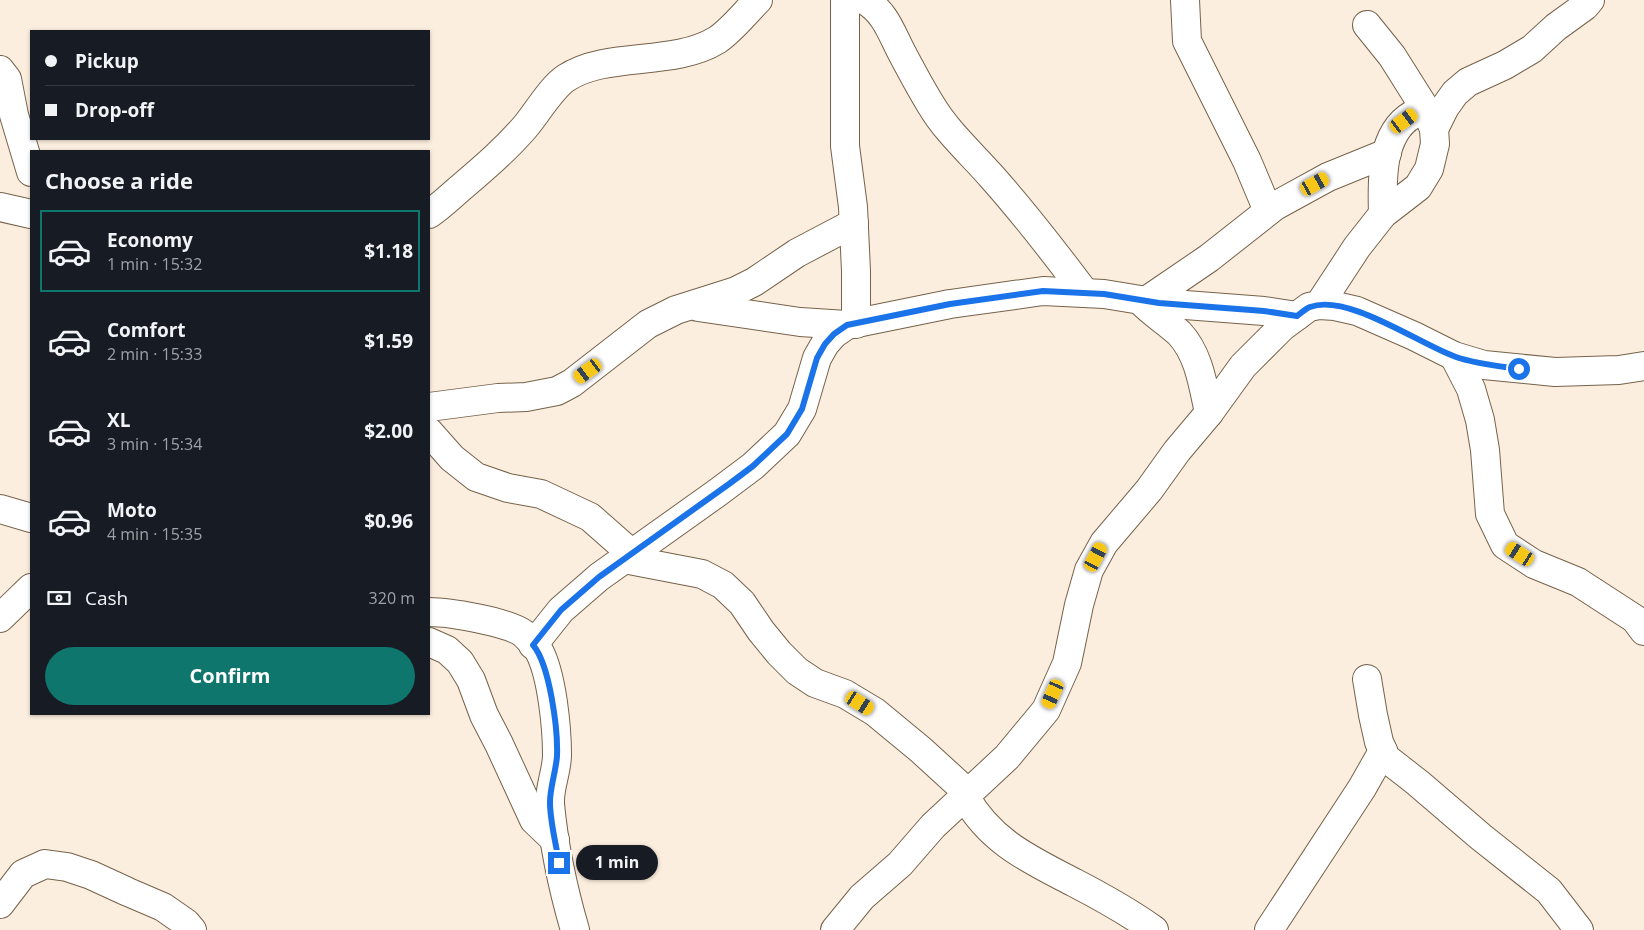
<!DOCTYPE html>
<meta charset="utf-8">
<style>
:root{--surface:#171b24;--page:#242831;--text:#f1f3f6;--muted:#9ea1a6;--line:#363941;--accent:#0f766e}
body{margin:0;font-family:"Open Sans",sans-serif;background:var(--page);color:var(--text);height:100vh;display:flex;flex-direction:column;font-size:19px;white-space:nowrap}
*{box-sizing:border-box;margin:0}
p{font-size:16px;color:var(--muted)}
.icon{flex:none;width:28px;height:28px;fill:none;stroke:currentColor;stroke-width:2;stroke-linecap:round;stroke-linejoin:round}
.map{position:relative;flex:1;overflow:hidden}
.details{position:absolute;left:30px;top:150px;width:400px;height:565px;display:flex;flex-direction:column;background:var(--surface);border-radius:0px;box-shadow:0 1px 4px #0004}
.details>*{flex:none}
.banner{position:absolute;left:30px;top:30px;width:400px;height:110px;border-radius:0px;box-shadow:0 1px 4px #0004;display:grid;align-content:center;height:110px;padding:0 15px;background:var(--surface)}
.end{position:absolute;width:22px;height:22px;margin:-11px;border:6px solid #1a73e8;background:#fff;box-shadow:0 0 0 2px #fff}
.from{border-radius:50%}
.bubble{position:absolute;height:35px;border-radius:18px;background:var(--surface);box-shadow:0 1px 4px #0004;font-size:16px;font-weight:700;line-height:35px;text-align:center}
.car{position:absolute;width:15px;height:30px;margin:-15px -8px;border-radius:6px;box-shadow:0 0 4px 1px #0007;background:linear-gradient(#f5c518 24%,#345 0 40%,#f5c518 0 76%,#345 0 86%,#f5c518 0)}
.banner b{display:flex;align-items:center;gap:18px;height:48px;font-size:19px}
.banner b+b{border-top:1px solid var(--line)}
.banner i{width:12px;height:12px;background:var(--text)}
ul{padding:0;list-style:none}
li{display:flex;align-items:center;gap:15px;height:82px;margin:0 10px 8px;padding:0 5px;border:2px solid transparent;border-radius:0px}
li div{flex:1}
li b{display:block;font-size:19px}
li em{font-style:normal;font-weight:700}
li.selected{border-color:var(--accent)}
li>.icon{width:45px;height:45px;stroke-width:1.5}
h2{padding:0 15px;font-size:22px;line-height:60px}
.pay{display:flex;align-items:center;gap:12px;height:55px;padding:0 15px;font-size:19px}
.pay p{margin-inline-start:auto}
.button{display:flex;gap:10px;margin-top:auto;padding:10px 15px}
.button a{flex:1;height:58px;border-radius:30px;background:var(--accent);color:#fff;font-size:20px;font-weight:700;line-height:58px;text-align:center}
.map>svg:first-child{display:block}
</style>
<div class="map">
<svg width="1644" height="930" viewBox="0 0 1644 930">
<rect width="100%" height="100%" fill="#fceede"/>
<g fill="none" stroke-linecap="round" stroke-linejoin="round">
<defs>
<g id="minor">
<path d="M 845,0 L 845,146 L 853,207 L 856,271 L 856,324"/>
<path d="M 864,0 C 886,12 892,35 903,55 C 912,72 921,89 931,105 C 947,132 971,153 992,177 C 1025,214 1055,253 1085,293"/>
<path d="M 1185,0 L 1187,41 L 1247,161 L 1268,211"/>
<path d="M 0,70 L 7,79 L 14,115 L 31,172"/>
<path d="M 1434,129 L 1445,107 L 1455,93 L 1468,82 L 1505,65 L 1532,49 L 1556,27 L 1585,6 L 1590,0"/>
<path d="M 0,207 L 31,214"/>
<path d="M 429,214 C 441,206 452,195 464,185 C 485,167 506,149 525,127 C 537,113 551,88 566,78 C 607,51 673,67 717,40 C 732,30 745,13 758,0"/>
<path d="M 1383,214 C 1382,183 1380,134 1412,115 C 1416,113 1421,111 1426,110"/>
<path d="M 1140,300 C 1152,313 1166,321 1179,333 C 1199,354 1203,385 1209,413"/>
<path d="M 1146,301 L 1209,258 L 1275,206 L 1328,177 L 1387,153"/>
<path d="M 1319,305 L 1357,247 L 1383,214 L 1418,187 L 1429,169 L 1435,144 L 1434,129 L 1426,110 L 1392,56 L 1367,25"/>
<path d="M 698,307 L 800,322 L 847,325"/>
<path d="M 1454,356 L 1471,389 L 1480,420 L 1485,450 L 1490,514 L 1505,545 L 1534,564 L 1578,582 L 1635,619 L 1644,631"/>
<path d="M 429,407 L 498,398 L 526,397 L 557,391 L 572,383 L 648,324 L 676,310 L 736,291 L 754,282 L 797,253 L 854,223"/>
<path d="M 429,432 L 452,458 L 476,477 L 508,488 L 541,494 L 590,517 L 632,554"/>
<path d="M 0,509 L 31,518"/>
<path d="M 624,559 L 702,574 L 723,585 L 742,603 L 761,631 L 779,653 L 797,671 L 815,683 L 845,694 L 875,712 L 921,750 L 968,793"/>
<path d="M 429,612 C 449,612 509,622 524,634 C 529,639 536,646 539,651 C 552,675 557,728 557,755 C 557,771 549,788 550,804 C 554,847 563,889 575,930"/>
<path d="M 0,618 L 31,588"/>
<path d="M 429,642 L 447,650 L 460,662 L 471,680 L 484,715 L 499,744 L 534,820 L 555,840"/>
<path d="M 533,645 L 561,610 L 599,577 L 717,493 L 753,466 L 787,434 L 802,409 L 817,358 L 825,344 L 834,334 L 847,325 L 950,304 L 1043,291 L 1104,294 L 1159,303 L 1264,311 L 1297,316"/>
<path d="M 1367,679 L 1373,715 L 1379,742 L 1386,758 L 1418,783 L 1481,837 L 1549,891 L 1579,930"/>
<path d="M 965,796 C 990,842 1031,860 1075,883 C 1102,897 1129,912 1154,930"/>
<path d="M 0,904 L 23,874 L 45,864 L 67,867 L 91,875 L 128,892 L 163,907 L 186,923 L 192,930"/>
<path d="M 835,930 L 862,897 L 900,864 L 933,826 L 1007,757 L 1046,710 L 1067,663 L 1079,605 L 1089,570 L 1104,543 L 1149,490 L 1177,451 L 1209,413 L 1243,366 L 1282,327 L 1309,307 L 1319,305 L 1335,306 L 1357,311 L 1414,336 L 1454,356 L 1484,365 L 1555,372 L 1619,370 L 1644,366"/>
<path d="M 1269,930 L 1362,788 L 1383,751"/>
</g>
</defs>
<use href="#minor" stroke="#76624a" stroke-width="30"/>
<use href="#minor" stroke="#fff" stroke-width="28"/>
</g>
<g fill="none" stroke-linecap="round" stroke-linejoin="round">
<path stroke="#1a73e8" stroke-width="6" d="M 559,863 C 556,843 550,822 550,802 C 550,787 556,771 557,756 C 558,730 550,665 533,645 L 561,610 L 599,577 L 729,484 L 753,466 L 787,434 L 802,409 L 817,358 L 825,344 L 834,334 L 847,325 L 950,304 L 1043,291 L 1104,294 L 1159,303 L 1264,311 L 1297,316 C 1301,313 1305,309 1310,307 C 1348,293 1419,344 1456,357 C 1477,364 1498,366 1519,369"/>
</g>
</svg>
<i class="end from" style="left:1519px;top:369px"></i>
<i class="end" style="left:559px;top:863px"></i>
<div class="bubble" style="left:576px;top:845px;width:82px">1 min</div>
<i class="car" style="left:1404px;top:121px;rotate:54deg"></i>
<i class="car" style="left:1315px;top:184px;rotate:61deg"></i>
<i class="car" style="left:588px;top:371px;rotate:234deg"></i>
<i class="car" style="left:1520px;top:554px;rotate:302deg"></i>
<i class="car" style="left:1096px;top:557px;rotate:28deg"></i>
<i class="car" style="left:1053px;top:694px;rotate:204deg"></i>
<i class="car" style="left:860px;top:703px;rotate:122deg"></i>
<div class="banner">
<b><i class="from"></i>Pickup</b>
<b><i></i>Drop-off</b>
</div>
<section class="details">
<h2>Choose a ride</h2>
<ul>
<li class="selected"><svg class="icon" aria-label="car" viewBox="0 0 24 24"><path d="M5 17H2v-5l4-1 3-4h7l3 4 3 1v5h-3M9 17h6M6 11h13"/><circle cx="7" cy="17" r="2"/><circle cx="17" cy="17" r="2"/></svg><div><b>Economy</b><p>1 min · 15:32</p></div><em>$1.18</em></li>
<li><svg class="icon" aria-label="car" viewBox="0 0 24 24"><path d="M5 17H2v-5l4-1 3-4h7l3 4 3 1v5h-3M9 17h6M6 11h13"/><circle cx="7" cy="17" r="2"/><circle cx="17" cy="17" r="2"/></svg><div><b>Comfort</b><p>2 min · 15:33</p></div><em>$1.59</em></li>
<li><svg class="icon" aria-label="car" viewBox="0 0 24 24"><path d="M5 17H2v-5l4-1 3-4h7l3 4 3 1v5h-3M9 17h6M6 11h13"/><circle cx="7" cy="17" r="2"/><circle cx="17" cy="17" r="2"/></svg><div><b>XL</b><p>3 min · 15:34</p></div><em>$2.00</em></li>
<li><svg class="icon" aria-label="car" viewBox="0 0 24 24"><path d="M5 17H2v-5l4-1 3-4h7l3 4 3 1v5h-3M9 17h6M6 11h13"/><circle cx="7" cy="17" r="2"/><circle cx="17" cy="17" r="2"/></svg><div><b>Moto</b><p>4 min · 15:35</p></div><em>$0.96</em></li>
</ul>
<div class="pay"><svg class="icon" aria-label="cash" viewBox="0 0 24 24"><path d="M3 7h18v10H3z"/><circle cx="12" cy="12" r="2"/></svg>Cash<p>320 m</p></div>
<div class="button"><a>Confirm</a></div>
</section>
</div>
